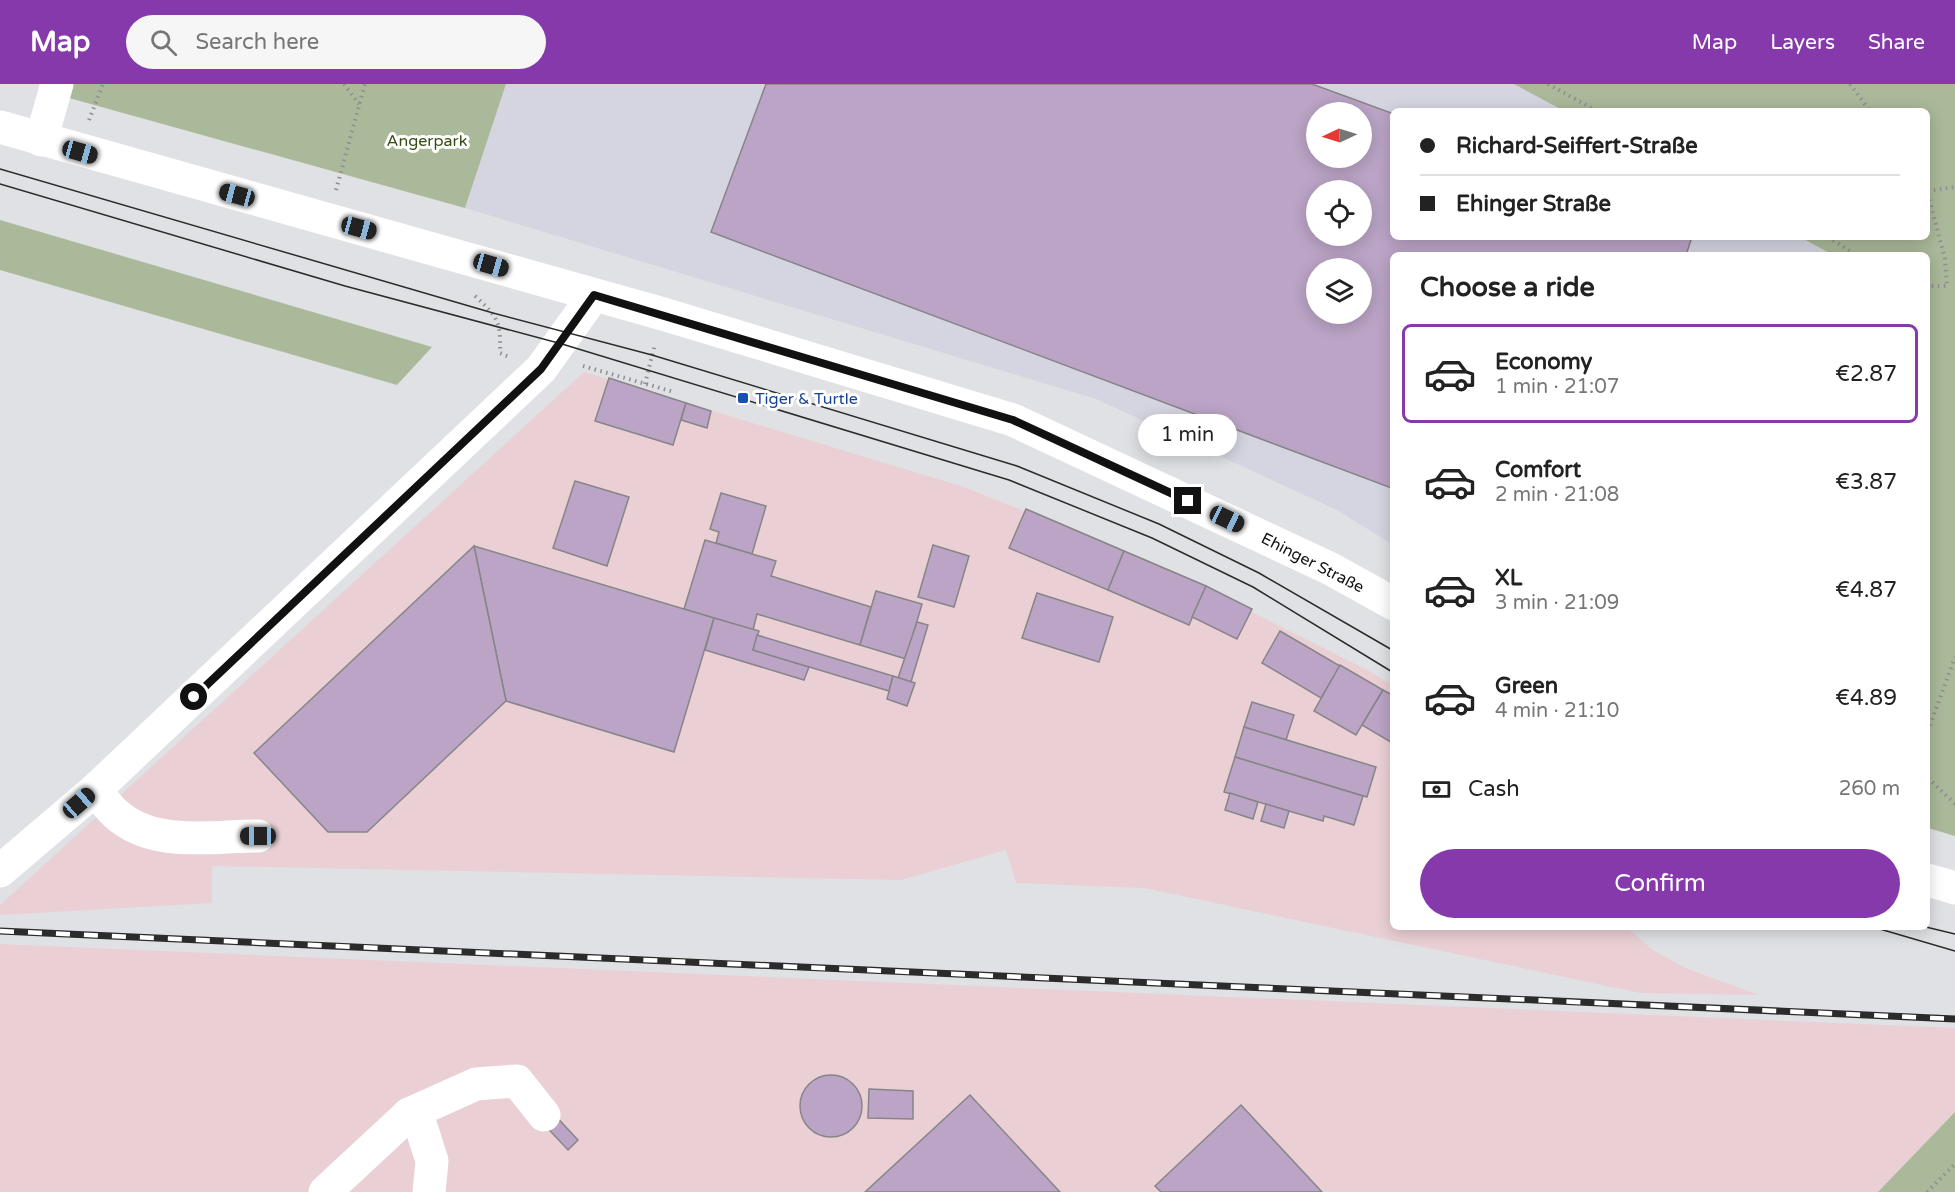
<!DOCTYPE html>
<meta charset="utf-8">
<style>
:root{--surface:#fff;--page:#f6f6f6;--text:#222;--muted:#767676;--line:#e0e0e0;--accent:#8539aa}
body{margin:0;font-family:"Varela Round",sans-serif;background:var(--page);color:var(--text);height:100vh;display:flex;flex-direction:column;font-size:22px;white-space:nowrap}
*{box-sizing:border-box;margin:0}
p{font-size:20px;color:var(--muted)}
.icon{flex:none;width:33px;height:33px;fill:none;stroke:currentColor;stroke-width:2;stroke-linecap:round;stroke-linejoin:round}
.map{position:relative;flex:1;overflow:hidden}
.panel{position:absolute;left:1390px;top:168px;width:540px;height:678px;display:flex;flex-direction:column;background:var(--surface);border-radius:9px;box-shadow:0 3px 15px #0003}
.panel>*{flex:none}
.banner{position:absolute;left:1390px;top:24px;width:540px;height:132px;border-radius:9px;box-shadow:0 3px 15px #0003;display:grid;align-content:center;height:132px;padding:0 30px;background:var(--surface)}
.needle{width:39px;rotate:266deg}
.buttons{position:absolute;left:1306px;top:18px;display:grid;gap:12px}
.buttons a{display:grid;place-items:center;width:66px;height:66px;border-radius:50%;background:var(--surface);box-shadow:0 3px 15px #0003;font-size:30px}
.end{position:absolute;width:27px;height:27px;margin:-14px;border:8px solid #111112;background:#fff;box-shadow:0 0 0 3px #fff}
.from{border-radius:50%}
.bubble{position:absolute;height:42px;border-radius:21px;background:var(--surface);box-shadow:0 3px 15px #0003;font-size:20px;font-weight:600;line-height:42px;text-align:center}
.car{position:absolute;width:18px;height:36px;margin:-18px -9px;border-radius:8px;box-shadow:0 0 4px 2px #0007;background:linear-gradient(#222 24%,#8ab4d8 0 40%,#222 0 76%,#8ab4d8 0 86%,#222 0)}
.banner b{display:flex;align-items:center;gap:21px;height:57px;font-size:22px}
.banner b+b{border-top:2px solid var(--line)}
.banner i{width:15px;height:15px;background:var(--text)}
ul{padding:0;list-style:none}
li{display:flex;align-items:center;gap:18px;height:99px;margin:0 12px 9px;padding:0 18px;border:3px solid transparent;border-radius:9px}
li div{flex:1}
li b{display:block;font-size:22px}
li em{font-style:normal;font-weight:600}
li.selected{border-color:var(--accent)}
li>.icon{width:54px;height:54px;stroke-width:1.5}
h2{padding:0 30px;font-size:27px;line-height:72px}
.pay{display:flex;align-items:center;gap:15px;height:66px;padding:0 30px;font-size:22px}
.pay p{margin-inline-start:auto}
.primary-button{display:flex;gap:12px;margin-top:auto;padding:12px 30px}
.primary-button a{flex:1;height:69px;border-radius:36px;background:var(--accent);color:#fff;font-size:24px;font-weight:600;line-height:69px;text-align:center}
header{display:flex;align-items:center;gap:36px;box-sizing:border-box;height:84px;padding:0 30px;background:var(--accent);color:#fff}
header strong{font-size:28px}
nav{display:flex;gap:33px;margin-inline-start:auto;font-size:21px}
.search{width:420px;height:54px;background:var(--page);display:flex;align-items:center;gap:15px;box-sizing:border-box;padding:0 21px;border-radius:33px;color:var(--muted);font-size:22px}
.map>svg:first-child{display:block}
</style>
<header>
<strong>Map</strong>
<div class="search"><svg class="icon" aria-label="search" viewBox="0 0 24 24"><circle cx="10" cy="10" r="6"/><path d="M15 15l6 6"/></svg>Search here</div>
<nav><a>Map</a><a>Layers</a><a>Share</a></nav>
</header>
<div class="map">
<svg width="1955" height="1108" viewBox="0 0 1955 1108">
<rect width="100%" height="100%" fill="#e0e1e4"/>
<path fill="#d4d5e0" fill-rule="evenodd" d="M 506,0 L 1514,0 L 1564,27 L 1394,27 L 1394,153 L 1800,153 L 1833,171 L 1394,171 L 1393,461 L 1337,426 L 1096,315 L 465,124 ZM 1317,28 L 1362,28 L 1362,74 L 1317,74 ZM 1317,106 L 1362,106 L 1362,152 L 1317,152 ZM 1317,184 L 1362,184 L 1362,230 L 1317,230 Z"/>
<g fill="#ead0d5">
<path d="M 584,288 L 964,403 L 1148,476 L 1369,587 L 1393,602 L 1394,843 L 1626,843 L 1653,866 L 1688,885 L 1759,911 L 1640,909 L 1144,804 L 1016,799 L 1006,766 L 901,796 L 212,782 L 212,819 L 0,831 L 0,821 Z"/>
<path d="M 0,860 L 1955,944 L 1955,1028 L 1878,1108 L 0,1108 Z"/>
</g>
<g fill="#aab999">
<path d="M 69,0 L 506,0 L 465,124 L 62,12 Z"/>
<path d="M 1514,0 L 1955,0 L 1955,752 L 1928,744 L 1928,171 L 1833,171 L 1800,153 L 1928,153 L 1928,27 L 1564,27 Z"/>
<path d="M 0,136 L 432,263 L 397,301 L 0,186 Z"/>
<path d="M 1955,1028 L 1955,1108 L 1878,1108 Z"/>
</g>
<g fill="#bba4c6" stroke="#878588" stroke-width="1.5" fill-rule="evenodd">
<path d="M 766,0 L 1312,0 L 1394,30 L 1394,153 L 1692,153 L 1686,171 L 1394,171 L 1394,405 L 711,148 ZM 1317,28 L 1362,28 L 1362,74 L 1317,74 ZM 1317,106 L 1362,106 L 1362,152 L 1317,152 ZM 1317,184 L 1362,184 L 1362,230 L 1317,230 Z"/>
<path d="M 609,294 L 686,319 L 673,361 L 595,337 Z"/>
<path d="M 686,319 L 711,327 L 707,344 L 681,336 Z"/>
<path d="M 575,397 L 629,413 L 607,482 L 553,464 Z"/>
<path d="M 721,409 L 766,422 L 752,470 L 716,459 L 719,448 L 710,445 Z"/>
<path d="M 1026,425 L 1124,467 L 1108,506 L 1009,464 Z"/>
<path d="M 705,456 L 776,477 L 771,492 L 871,523 L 860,561 L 757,530 L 753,546 L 684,525 Z"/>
<path d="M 933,461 L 969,472 L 954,523 L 918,513 Z"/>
<path d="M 474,462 L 714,534 L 674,668 L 506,617 Z"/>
<path d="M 474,462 L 506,617 L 367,748 L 328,748 L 254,669 Z"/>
<path d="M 1124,467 L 1206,502 L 1189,541 L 1108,506 Z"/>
<path d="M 1206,502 L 1252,525 L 1237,555 L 1192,533 Z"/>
<path d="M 876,507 L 922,520 L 906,575 L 860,561 Z"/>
<path d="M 1037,509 L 1113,533 L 1099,578 L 1022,554 Z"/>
<path d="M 714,534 L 759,547 L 753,566 L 809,583 L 804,596 L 705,566 Z"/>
<path d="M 917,538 L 928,541 L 911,598 L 898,594 Z"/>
<path d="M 1280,547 L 1340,582 L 1321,614 L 1262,579 Z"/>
<path d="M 757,551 L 893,592 L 889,607 L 753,566 Z"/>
<path d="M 1340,581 L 1383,606 L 1356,651 L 1314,627 Z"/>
<path d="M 893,592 L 915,599 L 907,622 L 887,615 Z"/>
<path d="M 1383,606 L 1394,612 L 1394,660 L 1362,641 Z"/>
<path d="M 1252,618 L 1294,631 L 1286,656 L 1244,643 Z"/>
<path d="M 1244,643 L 1376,683 L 1367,713 L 1235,673 Z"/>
<path d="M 1235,673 L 1363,712 L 1354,741 L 1324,732 L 1323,737 L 1224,708 Z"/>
<path d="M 1230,709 L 1258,718 L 1253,735 L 1225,726 Z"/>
<path d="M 1266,720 L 1289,727 L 1284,744 L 1261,737 Z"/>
<circle cx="831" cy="1022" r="31"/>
<path d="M 869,1005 L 913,1007 L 913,1035 L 868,1034 Z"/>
<path d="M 970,1011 L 1060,1108 L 865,1108 Z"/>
<path d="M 1241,1021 L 1322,1108 L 1161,1108 L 1155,1102 Z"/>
<path d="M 550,1026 L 578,1056 L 568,1066 L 540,1036 Z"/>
</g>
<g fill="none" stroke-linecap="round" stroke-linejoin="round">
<g stroke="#8f8f91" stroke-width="4" stroke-dasharray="1.5 4.5" stroke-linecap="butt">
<path d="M 344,0 L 359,20"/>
<path d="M 1548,0 L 1597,27"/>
<path d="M 1850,0 L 1870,27"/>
<path d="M 89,36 L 103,0"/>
<path d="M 336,106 L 365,0"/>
<path d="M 1928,107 L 1955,103"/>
<path d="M 1928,110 L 1945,175 L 1947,202 L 1928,202"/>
<path d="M 1828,153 L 1856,171"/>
<path d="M 475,212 C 498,233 501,238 500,269 L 509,273"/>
<path d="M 583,282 L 674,308"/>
<path d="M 645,300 L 655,260"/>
<path d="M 1928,647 L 1955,573"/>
<path d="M 1928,694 L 1955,720"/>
<path d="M 1927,1108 L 1955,1080"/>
</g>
<g stroke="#fff" stroke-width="33">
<path d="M 0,43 L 663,230 L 1013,336 L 1331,485 L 1394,520"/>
<path d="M 41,56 L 57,0"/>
<path d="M 95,706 C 102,714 108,723 116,730 C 154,764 211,752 258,752"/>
<path d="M 0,787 L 95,706 L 541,285 L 594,211"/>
<path d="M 1928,796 L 1955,804"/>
<path d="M 409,1030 L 476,1000 L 517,997 L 544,1031"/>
<path d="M 325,1108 L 409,1030 L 419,1036 L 432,1077 L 429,1108"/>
</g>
<g stroke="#2b2b2c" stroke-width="1.5">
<path d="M 0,85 L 493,229 L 652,271 L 1017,382 L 1159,440 L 1259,489 L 1394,567"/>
<path d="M 0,100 L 345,202 L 562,260 L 1009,396 L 1152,454 L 1253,503 L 1394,589"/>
<path d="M 1873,843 L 1955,867"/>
<path d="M 1926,843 L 1955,850"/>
</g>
<defs>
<path id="rail" d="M 0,847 L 1955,935"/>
</defs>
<use href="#rail" stroke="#2b2b2c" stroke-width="7"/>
<use href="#rail" stroke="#fff" stroke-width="4.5" stroke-dasharray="14" stroke-linecap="butt"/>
</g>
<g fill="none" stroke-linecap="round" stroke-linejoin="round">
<path stroke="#111112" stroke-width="8" d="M 194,613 L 541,285 L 594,211 L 1013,336 L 1188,417"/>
</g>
<rect fill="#1a4fb4" stroke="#fff" stroke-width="2" x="737" y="308" width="12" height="12" rx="3"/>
<g text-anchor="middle" stroke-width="6" stroke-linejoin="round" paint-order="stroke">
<g font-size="16" fill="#374d15" stroke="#fff">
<text x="427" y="62">Angerpark</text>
</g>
<g font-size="16" fill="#164399" stroke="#fff" text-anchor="start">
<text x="755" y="320">Tiger &amp; Turtle</text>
</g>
<g font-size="16" fill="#111112" stroke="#fff">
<text transform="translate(1313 478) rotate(27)" y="6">Ehinger Straße</text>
</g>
</g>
</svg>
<div class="buttons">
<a><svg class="needle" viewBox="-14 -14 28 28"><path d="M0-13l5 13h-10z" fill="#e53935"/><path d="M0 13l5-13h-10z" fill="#767676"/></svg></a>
<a><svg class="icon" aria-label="locate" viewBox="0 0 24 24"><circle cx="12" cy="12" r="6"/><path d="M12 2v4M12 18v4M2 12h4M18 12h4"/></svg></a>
<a><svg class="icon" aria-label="layers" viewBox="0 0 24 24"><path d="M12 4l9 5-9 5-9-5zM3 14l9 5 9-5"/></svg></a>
</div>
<i class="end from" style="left:194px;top:613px"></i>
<i class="end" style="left:1188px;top:417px"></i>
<div class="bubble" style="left:1138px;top:330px;width:99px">1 min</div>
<i class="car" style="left:80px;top:68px;rotate:106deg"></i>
<i class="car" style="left:237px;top:111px;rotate:285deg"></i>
<i class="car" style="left:359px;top:144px;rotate:105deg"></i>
<i class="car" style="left:491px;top:181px;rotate:106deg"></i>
<i class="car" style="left:1227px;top:435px;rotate:115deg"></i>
<i class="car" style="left:79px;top:719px;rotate:49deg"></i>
<i class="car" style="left:258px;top:752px;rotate:270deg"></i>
<div class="banner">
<b><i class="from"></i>Richard-Seiffert-Straße</b>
<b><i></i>Ehinger Straße</b>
</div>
<section class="panel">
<h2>Choose a ride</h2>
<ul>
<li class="selected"><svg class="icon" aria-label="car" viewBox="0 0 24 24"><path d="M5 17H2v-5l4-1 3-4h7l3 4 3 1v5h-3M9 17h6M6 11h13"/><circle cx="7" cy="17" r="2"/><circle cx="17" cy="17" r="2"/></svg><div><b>Economy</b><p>1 min · 21:07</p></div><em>€2.87</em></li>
<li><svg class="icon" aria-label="car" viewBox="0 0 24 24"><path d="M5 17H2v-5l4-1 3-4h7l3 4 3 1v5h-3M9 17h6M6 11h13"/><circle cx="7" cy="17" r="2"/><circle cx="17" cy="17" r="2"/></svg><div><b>Comfort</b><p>2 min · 21:08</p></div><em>€3.87</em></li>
<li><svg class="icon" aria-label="car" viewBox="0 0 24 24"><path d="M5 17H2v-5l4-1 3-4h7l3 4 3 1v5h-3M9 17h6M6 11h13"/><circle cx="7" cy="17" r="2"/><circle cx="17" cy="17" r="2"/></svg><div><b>XL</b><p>3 min · 21:09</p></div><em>€4.87</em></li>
<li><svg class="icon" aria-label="car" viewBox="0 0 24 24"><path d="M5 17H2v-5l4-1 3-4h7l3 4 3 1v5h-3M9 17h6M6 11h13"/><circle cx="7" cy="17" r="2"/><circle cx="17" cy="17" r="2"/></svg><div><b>Green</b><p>4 min · 21:10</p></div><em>€4.89</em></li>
</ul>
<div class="pay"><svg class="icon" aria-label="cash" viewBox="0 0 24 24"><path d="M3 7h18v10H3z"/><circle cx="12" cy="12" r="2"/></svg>Cash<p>260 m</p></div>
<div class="primary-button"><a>Confirm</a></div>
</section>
</div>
